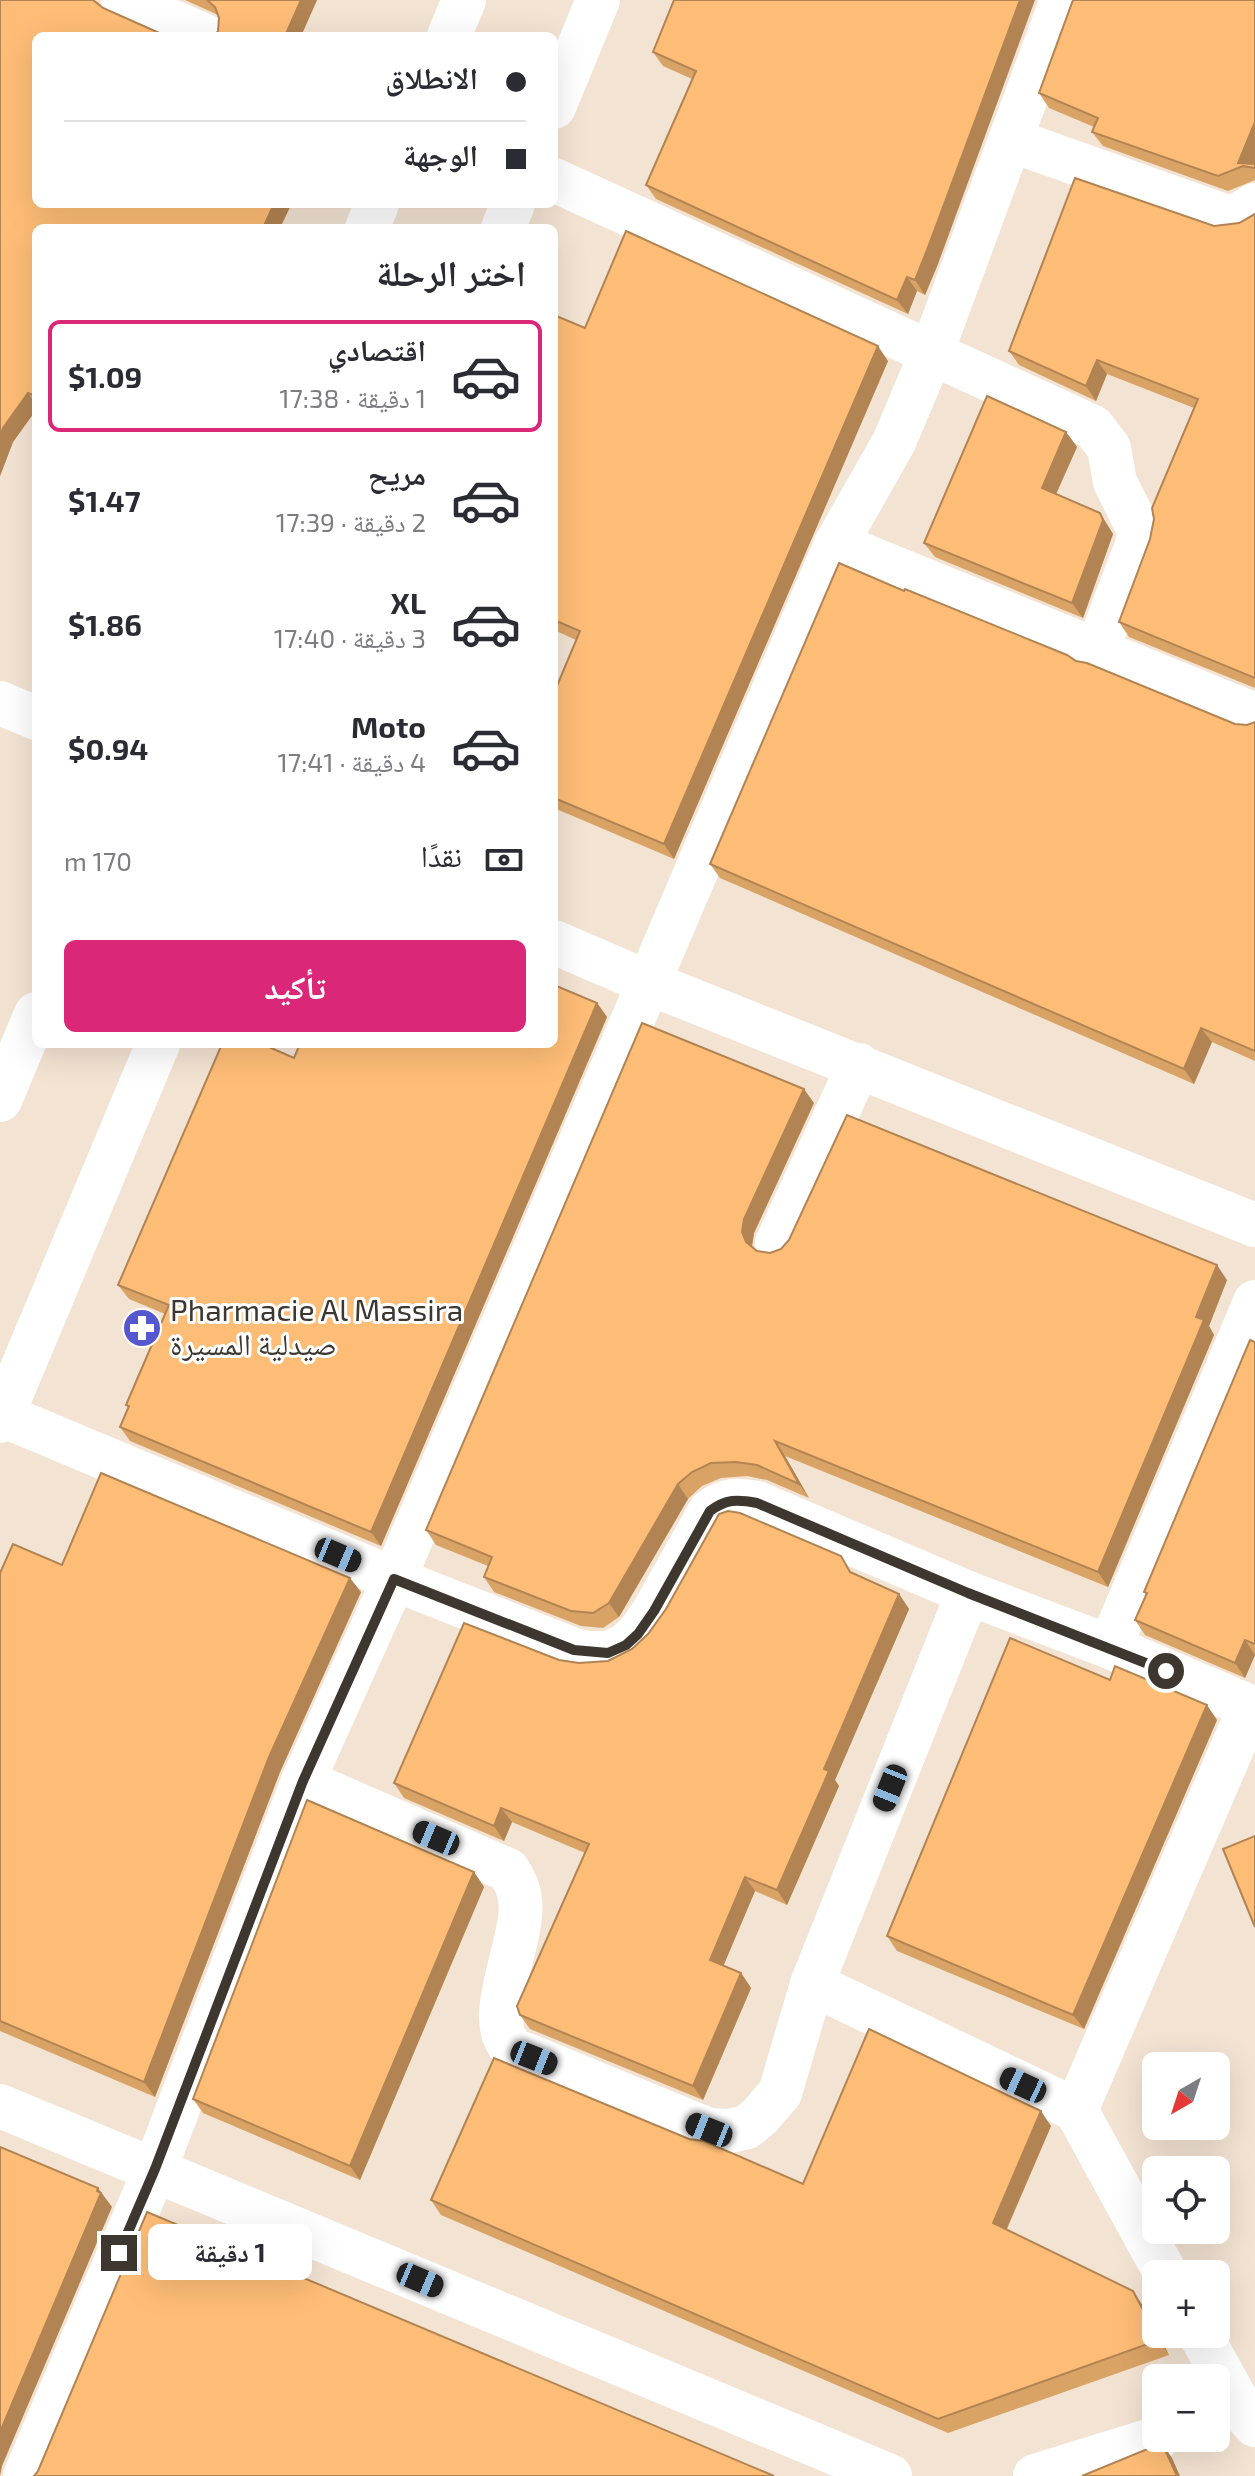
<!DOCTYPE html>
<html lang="ar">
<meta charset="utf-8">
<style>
:root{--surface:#fff;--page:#f2f2f3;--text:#2b2b33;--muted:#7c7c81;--line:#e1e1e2;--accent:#db2777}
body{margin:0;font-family:"Exo 2","Noto Naskh Arabic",sans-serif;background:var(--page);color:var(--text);direction:rtl;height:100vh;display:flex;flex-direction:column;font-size:30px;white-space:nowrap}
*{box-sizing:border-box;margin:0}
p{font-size:26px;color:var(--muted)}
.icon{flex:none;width:44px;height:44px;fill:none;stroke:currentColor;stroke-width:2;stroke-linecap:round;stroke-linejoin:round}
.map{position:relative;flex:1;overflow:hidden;direction:ltr}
.drawer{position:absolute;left:32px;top:224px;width:526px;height:824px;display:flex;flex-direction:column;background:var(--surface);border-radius:12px;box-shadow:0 8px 32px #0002;direction:rtl}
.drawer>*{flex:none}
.guide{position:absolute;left:32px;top:32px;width:526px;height:176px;border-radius:12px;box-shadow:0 8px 32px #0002;direction:rtl;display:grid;align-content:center;height:176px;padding:0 32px;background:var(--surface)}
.needle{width:52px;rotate:219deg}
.controls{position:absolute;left:1142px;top:2052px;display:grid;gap:16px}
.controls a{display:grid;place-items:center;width:88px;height:88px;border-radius:12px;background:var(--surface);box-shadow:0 8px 32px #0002;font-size:40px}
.end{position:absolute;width:36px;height:36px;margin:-18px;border:10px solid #3d3730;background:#fff;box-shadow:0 0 0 4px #fff}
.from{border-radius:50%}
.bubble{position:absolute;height:56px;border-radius:12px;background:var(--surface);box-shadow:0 8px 32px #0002;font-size:26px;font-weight:700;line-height:56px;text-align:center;direction:rtl}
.car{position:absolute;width:24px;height:48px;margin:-24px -12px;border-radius:10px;box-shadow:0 0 6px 2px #0007;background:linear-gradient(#222 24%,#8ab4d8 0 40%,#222 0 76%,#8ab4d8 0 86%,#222 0)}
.guide b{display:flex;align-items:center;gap:28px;height:76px;font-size:30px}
.guide b+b{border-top:2px solid var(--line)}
.guide i{width:20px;height:20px;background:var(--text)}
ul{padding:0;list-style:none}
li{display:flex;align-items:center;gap:24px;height:112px;margin:0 16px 12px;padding:0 16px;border:4px solid transparent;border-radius:12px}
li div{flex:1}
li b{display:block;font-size:30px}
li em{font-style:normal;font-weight:700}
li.selected{border-color:var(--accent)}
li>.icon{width:72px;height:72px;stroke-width:1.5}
h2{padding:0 32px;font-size:36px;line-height:96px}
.pay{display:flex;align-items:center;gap:20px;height:88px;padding:0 32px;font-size:30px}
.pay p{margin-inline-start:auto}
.action{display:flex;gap:16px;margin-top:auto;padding:16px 32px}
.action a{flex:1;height:92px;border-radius:12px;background:var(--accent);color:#fff;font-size:32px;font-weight:700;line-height:92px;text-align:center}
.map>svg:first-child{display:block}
</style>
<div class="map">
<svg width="1255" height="2476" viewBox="0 0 1255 2476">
<rect width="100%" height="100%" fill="#f3e3d3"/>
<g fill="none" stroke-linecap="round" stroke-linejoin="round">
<g stroke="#fff" stroke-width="44">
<path d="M 123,0 L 205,36"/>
<path d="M 449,36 L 464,0"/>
<path d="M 554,107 L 598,0"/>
<path d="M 1011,140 L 1224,216 L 1237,216 L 1255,205"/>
<path d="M 554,180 L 1093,427 L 1109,448 L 1115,482 L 1139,530 L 1137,545 L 1096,653"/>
<path d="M 367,228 L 377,204"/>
<path d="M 503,228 L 513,204"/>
<path d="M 836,544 L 1255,715"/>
<path d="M 0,703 L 36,718"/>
<path d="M 554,942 L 649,983 L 1255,1225"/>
<path d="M 0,1100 L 36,1014"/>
<path d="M 777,1243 L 859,1065"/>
<path d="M 2,1415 L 394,1579 L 574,1650 L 589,1653 L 608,1653 L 626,1645 L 638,1634 L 654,1611 L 710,1511 C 726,1499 737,1499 757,1503 L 968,1593 L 1110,1647 L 1255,1709"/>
<path d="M 0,1421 L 158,1044"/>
<path d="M 1110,1647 L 1255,1302"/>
<path d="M 303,1781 L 508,1870 C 514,1879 519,1889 520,1899 C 526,1939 482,2017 511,2047 C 516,2052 527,2055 534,2058 L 709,2130 L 730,2131 L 747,2127 L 760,2116 L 780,2093 L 812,1984 L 968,1593"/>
<path d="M 812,1984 L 1076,2110 L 1166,2274"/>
<path d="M 0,2106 L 890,2476"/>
<path d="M 1076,2110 L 1250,1707"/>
<path d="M 1200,2334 L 1243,2412 L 1255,2425"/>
<path d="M 25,2476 L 155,2169 L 303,1781 L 394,1579 L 836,544 L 894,442 L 931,354 L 1062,0"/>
<path d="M 1035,2476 L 1158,2438"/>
</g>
</g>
<g fill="#daa366">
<path d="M 0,0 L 98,2 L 99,6 L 36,36 L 290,207 L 280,228 L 36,228 L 36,410 L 13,442 L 0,476 Z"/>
<path d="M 185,0 L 317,0 L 301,36 L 214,36 L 218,31 L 219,16 L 216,14 Z"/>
<path d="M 674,0 L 938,264 L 925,295 L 917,291 L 908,314 L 656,199 L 646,185 L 692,79 L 663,66 L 653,52 Z"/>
<path d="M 1255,0 L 1255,180 L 1228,191 L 1103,146 L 1092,132 L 1094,127 L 1049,108 L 1039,93 Z"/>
<path d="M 1255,214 L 1255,688 L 1129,637 L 1119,622 L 1150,539 L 1194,408 L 1107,374 L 1096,401 L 1019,365 L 1009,351 L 1214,226 L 1239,223 Z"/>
<path d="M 554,315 L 585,328 L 888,361 L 674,859 L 554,808 L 554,693 L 576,640 L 554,630 Z"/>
<path d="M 1066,432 L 1077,447 L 1056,494 L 1100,513 L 1113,534 L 1083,618 L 935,557 L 924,543 Z"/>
<path d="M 904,591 L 1076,661 L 1235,724 L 1247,725 L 1255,722 L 1255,1061 L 1212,1042 L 1194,1084 L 720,878 L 710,864 Z"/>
<path d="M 597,1003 L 607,1017 L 381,1546 L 130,1441 L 120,1427 L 128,1407 L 126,1405 L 165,1314 L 129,1299 L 118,1285 L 294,1058 L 554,1044 Z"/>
<path d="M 814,1103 L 754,1233 L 752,1246 L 757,1251 L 770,1253 L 1227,1280 L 1209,1326 L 1214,1335 L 1108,1587 L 785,1456 L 809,1498 L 767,1480 L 747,1476 L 721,1478 L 702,1486 L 688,1499 L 619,1617 L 603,1628 L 581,1626 L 494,1592 L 484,1577 L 488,1566 L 436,1545 L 426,1530 Z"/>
<path d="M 1255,1342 L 1255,1655 L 1245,1678 L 1145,1635 L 1135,1620 L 1146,1594 L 1144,1592 Z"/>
<path d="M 0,1573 L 361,1592 L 280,1772 L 155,2097 L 0,2031 Z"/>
<path d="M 853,1574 L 899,1594 L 909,1609 L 835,1780 L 839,1786 L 787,1905 L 755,1891 L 723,1966 L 741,1973 L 751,1988 L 703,2100 L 530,2029 L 520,2015 L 585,1853 L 512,1822 L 504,1841 L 404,1798 L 394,1783 L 559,1660 L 579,1663 L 608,1661 Z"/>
<path d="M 1217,1720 L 1084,2029 L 897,1951 L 887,1936 Z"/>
<path d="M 474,1872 L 484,1887 L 360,2180 L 203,2113 L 193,2099 Z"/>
<path d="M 1051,2126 L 1007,2229 L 1143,2306 L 1169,2355 L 948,2433 L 441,2215 L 431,2200 L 689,2139 L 803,2184 Z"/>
</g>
<g fill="#b28453">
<path d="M 301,0 L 317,0 L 301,36 L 285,36 Z"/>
<path d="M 1020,0 L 1035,0 L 938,264 L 925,295 L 915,280 Z"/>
<path d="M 1255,122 L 1255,162 L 1253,168 L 1238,163 Z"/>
<path d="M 274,204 L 288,204 L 290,207 L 280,228 L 263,228 Z"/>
<path d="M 907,277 L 917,291 L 908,314 L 897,300 Z"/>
<path d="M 878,346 L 888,361 L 674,859 L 664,844 Z"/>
<path d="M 1097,360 L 1107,374 L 1096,401 L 1086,386 Z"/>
<path d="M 28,393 L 36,405 L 36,410 L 13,442 L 0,476 L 0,436 L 3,428 Z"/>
<path d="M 1066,432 L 1077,447 L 1052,503 L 1042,488 Z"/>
<path d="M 1100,513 L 1113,534 L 1083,618 L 1072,603 Z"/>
<path d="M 597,1003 L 607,1017 L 381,1546 L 371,1532 Z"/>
<path d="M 1201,1028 L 1212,1042 L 1194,1084 L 1184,1069 Z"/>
<path d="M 804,1089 L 814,1103 L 754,1233 L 752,1246 L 756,1257 L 746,1242 L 742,1232 L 744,1219 Z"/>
<path d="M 1217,1265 L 1227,1280 L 1209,1326 L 1214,1335 L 1108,1587 L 1098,1572 Z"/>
<path d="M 775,1441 L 785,1456 L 809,1498 L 799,1484 Z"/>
<path d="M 678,1484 L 688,1499 L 619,1617 L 609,1603 Z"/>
<path d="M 350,1578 L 361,1592 L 280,1772 L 155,2097 L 144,2082 L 269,1757 Z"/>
<path d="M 899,1594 L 909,1609 L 835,1780 L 839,1786 L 787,1905 L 777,1890 L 824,1769 Z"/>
<path d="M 1245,1640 L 1255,1655 L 1245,1678 L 1235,1663 Z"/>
<path d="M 1207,1705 L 1217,1720 L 1084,2029 L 1073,2015 Z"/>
<path d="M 501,1808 L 512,1822 L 504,1841 L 494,1826 Z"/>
<path d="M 474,1872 L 484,1887 L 360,2180 L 350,2166 Z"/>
<path d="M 745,1877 L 755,1891 L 720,1974 L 710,1960 Z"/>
<path d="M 741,1973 L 751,1988 L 703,2100 L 693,2086 Z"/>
<path d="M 1041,2111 L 1051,2126 L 1003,2237 L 993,2223 Z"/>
<path d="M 98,2188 L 112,2207 L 2,2466 L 0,2476 L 0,2432 Z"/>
<path d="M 1133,2291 L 1143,2306 L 1156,2330 L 1156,2334 L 1158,2334 L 1169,2355 L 1159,2340 Z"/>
<path d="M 1162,2443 L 1172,2458 L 1180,2476 L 1177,2476 Z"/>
</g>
<g fill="#febd77" stroke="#b28453" stroke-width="2">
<path d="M 0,0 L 93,0 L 103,8 L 166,36 L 36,36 L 36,204 L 274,204 L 263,228 L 36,228 L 36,396 L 28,393 L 3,428 L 0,436 Z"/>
<path d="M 207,0 L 301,0 L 285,36 L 214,36 L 218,31 L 219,18 L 215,7 Z"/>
<path d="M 674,0 L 1020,0 L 927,250 L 915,280 L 907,277 L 897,300 L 646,185 L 696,71 L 653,52 Z"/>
<path d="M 1073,0 L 1255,0 L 1255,122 L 1238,163 L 1255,164 L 1255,168 L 1243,166 L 1218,176 L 1092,132 L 1098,118 L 1039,93 Z"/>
<path d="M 1075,178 L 1214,226 L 1239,223 L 1255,214 L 1255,678 L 1119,622 L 1150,539 L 1154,519 L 1152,508 L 1198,399 L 1097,360 L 1086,386 L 1009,351 Z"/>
<path d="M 626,231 L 878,346 L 664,844 L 554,798 L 554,693 L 580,631 L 554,620 L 554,315 L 585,328 Z"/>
<path d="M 987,396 L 1066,432 L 1042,488 L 1100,513 L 1103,520 L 1072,603 L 924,543 Z"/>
<path d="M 839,563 L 904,591 L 905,589 L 1067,655 L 1076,661 L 1087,663 L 1235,724 L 1247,725 L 1255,722 L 1255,1051 L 1201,1028 L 1184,1069 L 710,864 Z"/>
<path d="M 554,985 L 597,1003 L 371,1532 L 120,1427 L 129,1406 L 126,1405 L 169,1305 L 118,1285 L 222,1044 L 262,1044 L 294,1058 L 300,1044 L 554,1044 Z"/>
<path d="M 642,1023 L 804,1089 L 744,1219 L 742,1232 L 746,1242 L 757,1251 L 770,1253 L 781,1249 L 789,1240 L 847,1115 L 1217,1265 L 1196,1317 L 1204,1320 L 1098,1572 L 775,1441 L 799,1484 L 757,1465 L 736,1462 L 711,1463 L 692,1472 L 678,1484 L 609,1603 L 593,1613 L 571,1611 L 484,1577 L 492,1557 L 426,1530 Z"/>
<path d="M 1250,1340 L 1255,1342 L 1255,1644 L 1245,1640 L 1235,1663 L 1135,1620 L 1147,1593 L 1144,1592 Z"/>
<path d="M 101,1473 L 350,1578 L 269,1757 L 144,2082 L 0,2021 L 0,1573 L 13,1544 L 62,1565 Z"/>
<path d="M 728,1511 L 740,1513 L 841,1556 L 850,1572 L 899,1594 L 824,1769 L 829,1771 L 777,1890 L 745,1877 L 710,1960 L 741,1973 L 693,2086 L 520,2015 L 517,2006 L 589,1844 L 501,1808 L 494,1826 L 394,1783 L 464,1623 L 559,1660 L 579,1663 L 608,1661 L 632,1649 L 648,1634 L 666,1609 L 719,1514 Z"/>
<path d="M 1010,1638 L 1110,1680 L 1115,1666 L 1207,1705 L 1073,2015 L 887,1936 Z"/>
<path d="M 307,1800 L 474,1872 L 350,2166 L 193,2099 Z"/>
<path d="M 1255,1836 L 1255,1927 L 1223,1849 Z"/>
<path d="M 869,2029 L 1041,2111 L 993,2223 L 1133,2291 L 1159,2340 L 938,2419 L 431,2200 L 494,2058 L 689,2139 L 704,2141 L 803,2184 Z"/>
<path d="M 0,2147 L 98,2188 L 97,2191 L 101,2193 L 0,2432 Z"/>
<path d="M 147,2212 L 774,2476 L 34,2476 L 38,2471 Z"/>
<path d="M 1162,2443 L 1177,2476 L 1082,2476 Z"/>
</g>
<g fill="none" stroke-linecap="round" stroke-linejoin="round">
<path stroke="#3d3730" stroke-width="10" d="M 119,2253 L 155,2169 L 303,1781 L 394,1579 L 574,1650 L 608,1653 L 626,1645 L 638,1634 L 654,1611 L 710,1511 C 726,1499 737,1499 757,1503 L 968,1593 L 1166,1671"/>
</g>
<defs>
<symbol id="pharmacy-disc" viewBox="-11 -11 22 22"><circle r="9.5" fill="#5457ce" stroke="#fff"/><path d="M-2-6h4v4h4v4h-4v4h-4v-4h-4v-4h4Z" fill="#fff"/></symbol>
</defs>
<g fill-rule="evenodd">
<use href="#pharmacy-disc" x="120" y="1306" width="44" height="44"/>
</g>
<g text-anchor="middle" stroke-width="6" stroke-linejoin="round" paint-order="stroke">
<g font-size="30" fill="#3d3730" stroke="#fff" text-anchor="start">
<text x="170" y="1321">Pharmacie Al Massira<tspan x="170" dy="34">صيدلية المسيرة</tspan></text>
</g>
</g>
</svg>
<div class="controls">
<a><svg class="needle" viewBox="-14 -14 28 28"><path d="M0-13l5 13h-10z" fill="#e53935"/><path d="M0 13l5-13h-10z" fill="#7c7c81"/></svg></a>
<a><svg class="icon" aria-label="locate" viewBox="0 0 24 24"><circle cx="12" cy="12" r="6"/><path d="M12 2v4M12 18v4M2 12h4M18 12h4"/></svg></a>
<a>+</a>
<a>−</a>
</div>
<i class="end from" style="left:1166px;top:1671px"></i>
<i class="end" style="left:119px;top:2253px"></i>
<div class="bubble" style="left:148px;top:2224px;width:164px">1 دقيقة</div>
<i class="car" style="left:338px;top:1555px;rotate:113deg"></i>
<i class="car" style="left:890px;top:1788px;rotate:202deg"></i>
<i class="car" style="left:436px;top:1838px;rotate:293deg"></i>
<i class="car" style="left:534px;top:2058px;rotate:112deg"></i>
<i class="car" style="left:1023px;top:2085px;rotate:295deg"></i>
<i class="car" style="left:709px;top:2130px;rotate:292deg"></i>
<i class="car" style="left:420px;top:2280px;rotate:113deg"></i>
<div class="guide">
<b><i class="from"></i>الانطلاق</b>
<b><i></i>الوجهة</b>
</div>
<section class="drawer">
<h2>اختر الرحلة</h2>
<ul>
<li class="selected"><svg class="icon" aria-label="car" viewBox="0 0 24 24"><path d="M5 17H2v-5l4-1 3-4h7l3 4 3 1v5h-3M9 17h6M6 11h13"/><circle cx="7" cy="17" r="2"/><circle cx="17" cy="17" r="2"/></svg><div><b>اقتصادي</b><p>1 دقيقة · 17:38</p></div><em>$1.09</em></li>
<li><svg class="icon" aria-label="car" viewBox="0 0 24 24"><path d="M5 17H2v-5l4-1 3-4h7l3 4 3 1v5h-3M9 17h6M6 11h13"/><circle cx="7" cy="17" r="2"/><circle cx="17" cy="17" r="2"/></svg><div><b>مريح</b><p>2 دقيقة · 17:39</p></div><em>$1.47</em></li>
<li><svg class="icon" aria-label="car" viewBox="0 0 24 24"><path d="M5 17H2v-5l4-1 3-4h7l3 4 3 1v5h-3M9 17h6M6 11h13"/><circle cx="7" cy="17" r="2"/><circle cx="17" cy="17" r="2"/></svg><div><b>XL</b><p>3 دقيقة · 17:40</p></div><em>$1.86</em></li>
<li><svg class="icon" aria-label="car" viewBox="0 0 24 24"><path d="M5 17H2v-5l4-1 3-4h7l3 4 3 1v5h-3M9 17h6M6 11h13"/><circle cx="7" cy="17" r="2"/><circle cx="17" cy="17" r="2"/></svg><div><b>Moto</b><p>4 دقيقة · 17:41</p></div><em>$0.94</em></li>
</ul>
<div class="pay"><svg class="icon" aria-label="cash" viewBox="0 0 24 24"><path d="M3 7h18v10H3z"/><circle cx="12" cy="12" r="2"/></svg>نقدًا<p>170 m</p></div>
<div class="action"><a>تأكيد</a></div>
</section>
</div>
